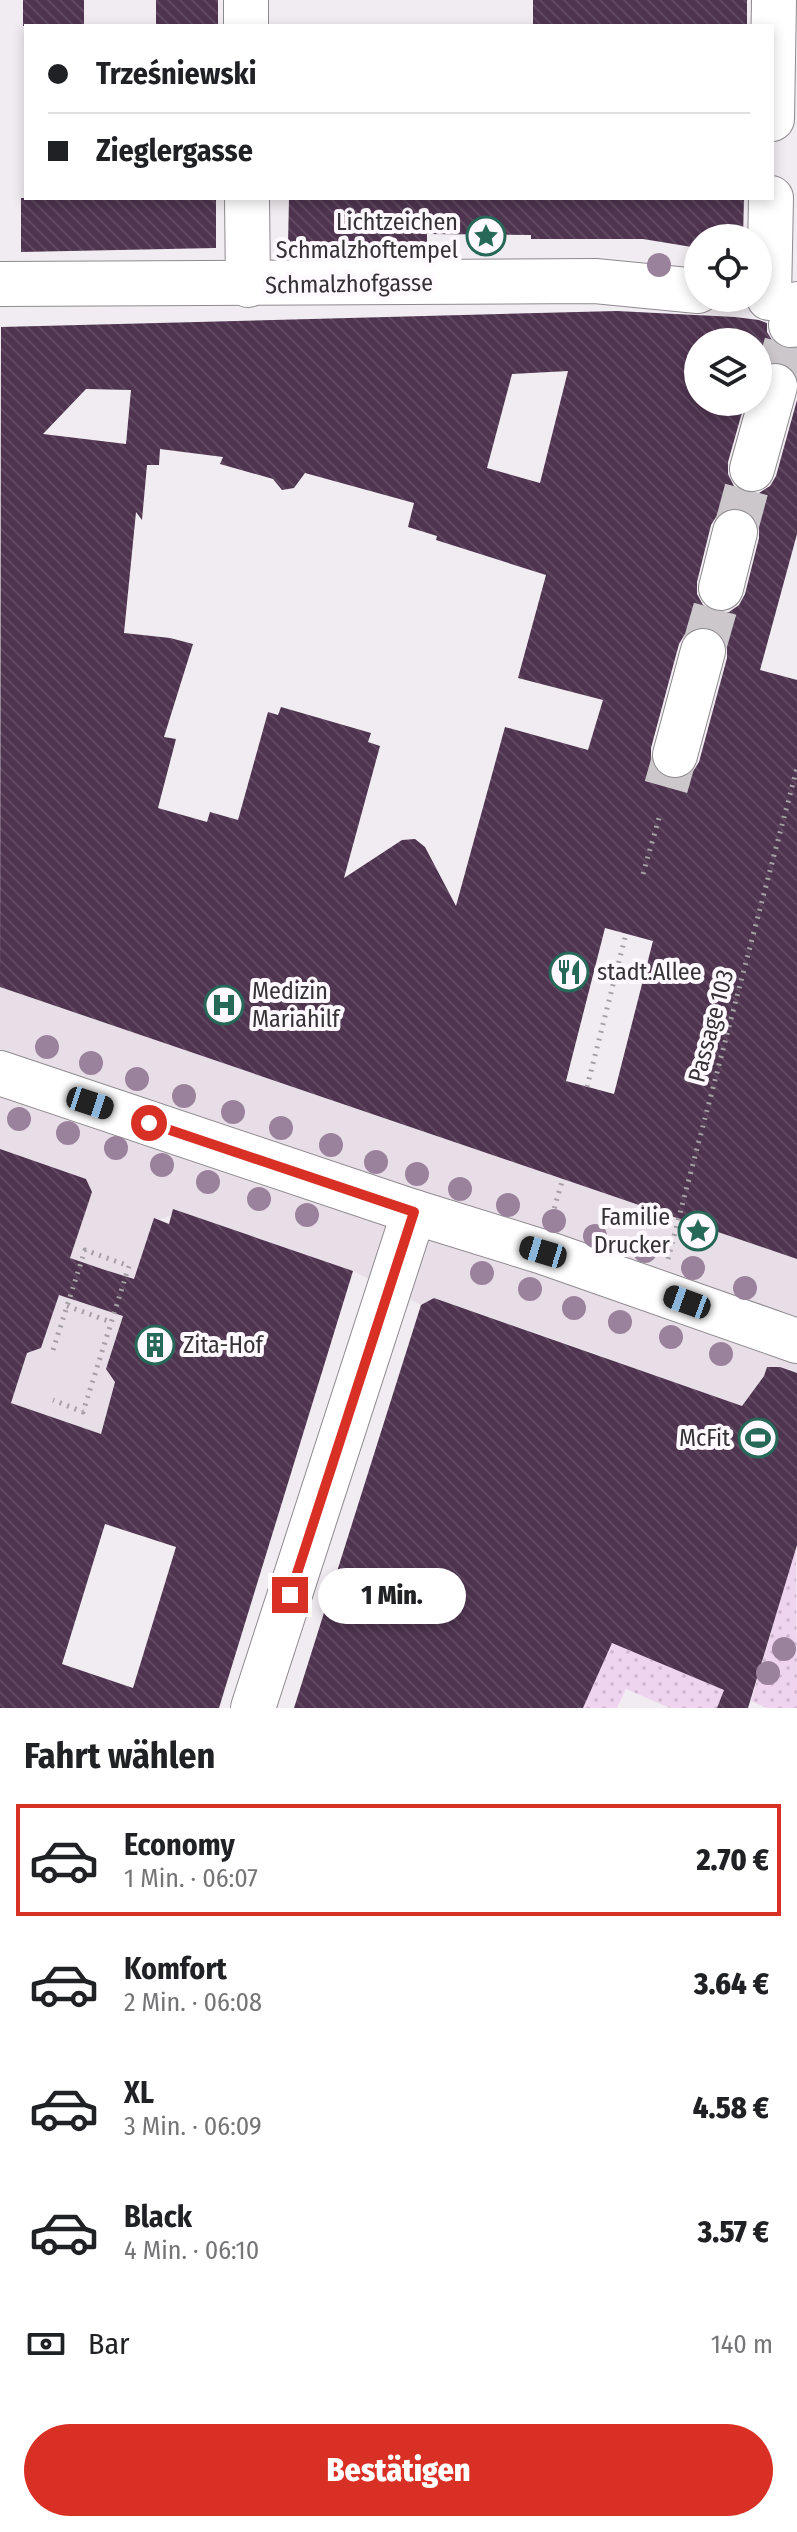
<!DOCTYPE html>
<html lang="de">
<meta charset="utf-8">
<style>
:root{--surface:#fff;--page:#f6f6f6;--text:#202124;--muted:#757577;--line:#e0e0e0;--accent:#d93025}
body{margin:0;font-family:"Fira Sans Condensed",sans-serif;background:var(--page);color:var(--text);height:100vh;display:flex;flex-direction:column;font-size:30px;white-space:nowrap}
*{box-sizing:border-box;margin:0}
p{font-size:26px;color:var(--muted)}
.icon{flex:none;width:44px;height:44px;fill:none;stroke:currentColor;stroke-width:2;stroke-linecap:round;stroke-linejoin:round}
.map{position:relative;height:1708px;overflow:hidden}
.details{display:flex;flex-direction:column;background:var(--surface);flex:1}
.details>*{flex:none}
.banner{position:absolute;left:24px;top:24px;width:750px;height:176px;border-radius:0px;box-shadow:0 4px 12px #0003;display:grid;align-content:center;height:176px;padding:0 24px;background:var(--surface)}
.tools{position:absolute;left:684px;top:224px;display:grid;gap:16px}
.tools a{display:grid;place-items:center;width:88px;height:88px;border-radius:50%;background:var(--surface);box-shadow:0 4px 12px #0003;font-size:40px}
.end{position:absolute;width:36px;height:36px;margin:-18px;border:10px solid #d93025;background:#fff;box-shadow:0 0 0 4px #fff}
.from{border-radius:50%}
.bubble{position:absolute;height:56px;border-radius:28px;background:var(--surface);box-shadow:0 4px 12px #0003;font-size:26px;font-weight:800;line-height:56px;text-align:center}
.car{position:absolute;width:24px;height:48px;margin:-24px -12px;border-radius:10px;box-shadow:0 0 6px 2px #0007;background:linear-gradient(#222 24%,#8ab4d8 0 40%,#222 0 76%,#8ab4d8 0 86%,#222 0)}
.banner b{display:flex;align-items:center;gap:28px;height:76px;font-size:30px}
.banner b+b{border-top:2px solid var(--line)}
.banner i{width:20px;height:20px;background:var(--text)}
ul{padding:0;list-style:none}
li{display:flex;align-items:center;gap:24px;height:112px;margin:0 16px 12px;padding:0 8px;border:4px solid transparent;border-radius:0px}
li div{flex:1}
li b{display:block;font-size:30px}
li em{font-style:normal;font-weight:800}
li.active{border-color:var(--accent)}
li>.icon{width:72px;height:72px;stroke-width:1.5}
h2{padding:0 24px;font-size:36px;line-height:96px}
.pay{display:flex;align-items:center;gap:20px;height:88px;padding:0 24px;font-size:30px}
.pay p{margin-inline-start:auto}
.button{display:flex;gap:16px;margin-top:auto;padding:16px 24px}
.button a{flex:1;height:92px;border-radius:48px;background:var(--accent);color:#fff;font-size:32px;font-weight:800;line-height:92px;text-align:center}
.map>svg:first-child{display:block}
</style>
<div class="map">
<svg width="797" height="1708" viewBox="0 0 797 1708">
<defs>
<pattern id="grass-dots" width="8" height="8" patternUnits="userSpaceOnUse" patternTransform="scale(2)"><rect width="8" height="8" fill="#efd4f0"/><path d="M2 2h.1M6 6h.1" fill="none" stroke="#ceb6ce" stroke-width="1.8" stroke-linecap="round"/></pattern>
<pattern id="building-back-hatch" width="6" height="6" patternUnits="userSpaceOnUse" patternTransform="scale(2)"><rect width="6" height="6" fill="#4f3450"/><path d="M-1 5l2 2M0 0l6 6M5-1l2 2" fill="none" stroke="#604961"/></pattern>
</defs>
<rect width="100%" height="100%" fill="#f1ecf1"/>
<path fill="#e8dee8" d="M 0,987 L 797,1259 L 797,1425 L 589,1414 L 605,1357 L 434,1298 L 426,1304 L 421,1305 L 353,1271 L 173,1209 L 171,1215 L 159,1220 L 154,1219 L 106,1369 L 115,1382 L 101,1434 L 11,1403 L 27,1353 L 42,1348 L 91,1192 L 0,1149 Z"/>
<g fill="url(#grass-dots)">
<path d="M 796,1548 L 797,1708 L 767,1708 L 751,1701 Z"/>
<path d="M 612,1643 L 724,1690 L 717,1708 L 670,1708 L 626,1689 L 617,1708 L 583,1708 Z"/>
</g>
<g fill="url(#building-back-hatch)" fill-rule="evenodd">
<rect x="23" y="0" width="61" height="26"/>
<rect x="156" y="0" width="62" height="26"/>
<rect x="533" y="0" width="214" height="26"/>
<path d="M 21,198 L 216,198 L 216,248 L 21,252 Z"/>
<path d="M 289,198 L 744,198 L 743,238 L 698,238 L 698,248 L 643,239 L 531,239 L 531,235 L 427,234 L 427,242 L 288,246 Z"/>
<path d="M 617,311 L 735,317 L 759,320 L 767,323 L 767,332 L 774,343 L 785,349 L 797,349 L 797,376 L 792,368 L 781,362 L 770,362 L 758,368 L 758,342 L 698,342 L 698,402 L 745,402 L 728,462 L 728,474 L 734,486 L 745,493 L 759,493 L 770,486 L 776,476 L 797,400 L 797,534 L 760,670 L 797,680 L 797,1259 L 0,987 L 1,327 ZM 568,371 L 540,483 L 487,468 L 512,374 ZM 86,389 L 131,390 L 126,444 L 43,434 ZM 160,449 L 223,457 L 220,464 L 273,479 L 282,490 L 294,488 L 305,473 L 414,503 L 408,527 L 437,536 L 436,540 L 546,575 L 518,678 L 603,700 L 588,750 L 505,727 L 456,906 L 425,847 L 415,839 L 402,840 L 344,878 L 380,746 L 368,742 L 371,733 L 281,707 L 278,715 L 268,712 L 238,820 L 210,812 L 207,822 L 158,808 L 176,739 L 164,737 L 193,644 L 170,638 L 124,633 L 136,512 L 142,520 L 147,465 L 159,465 ZM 727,508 L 740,508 L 752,514 L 759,524 L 759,538 L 745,594 L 739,605 L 729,612 L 716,612 L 703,605 L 697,594 L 697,582 L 711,525 L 718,514 ZM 696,627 L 709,627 L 720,633 L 727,644 L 727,658 L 699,762 L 692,773 L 681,779 L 669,779 L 657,772 L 651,761 L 651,748 L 679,644 L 685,634 ZM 605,928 L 653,941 L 614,1094 L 566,1081 Z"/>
<path d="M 0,1149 L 86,1179 L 92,1192 L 70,1258 L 102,1269 L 134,1279 L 154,1218 L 169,1224 L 173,1209 L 353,1271 L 219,1708 L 0,1708 ZM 59,1295 L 123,1316 L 106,1369 L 115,1382 L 101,1434 L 11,1403 L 27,1353 L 41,1348 ZM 105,1524 L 176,1547 L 133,1688 L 62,1664 Z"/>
<path d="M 434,1298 L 742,1406 L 764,1376 L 767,1367 L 780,1367 L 797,1373 L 797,1545 L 748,1708 L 717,1708 L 724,1690 L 612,1643 L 583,1708 L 294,1708 L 421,1305 Z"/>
</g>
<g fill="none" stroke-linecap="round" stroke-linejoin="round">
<g stroke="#cbc7cb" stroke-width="44" stroke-dasharray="44 22" stroke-linecap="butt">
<path d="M 775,386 L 791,325"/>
<path d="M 735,532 L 752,469"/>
<path d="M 703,651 L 721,588"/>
<path d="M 666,787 L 675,755"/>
</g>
<defs>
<g id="minor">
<path d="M 246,0 L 246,26"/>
<path d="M 772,119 L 774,0"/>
<path d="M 247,198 L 248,285"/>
<path d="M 0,284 L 595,281 L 698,291"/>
<path d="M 769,298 L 771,198"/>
<path d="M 791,325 L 797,304"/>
<path d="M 752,469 L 775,386"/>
<path d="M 721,588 L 735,532"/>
<path d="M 675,755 L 703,651"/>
<path d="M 0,1073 L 414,1212 L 543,1252 L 797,1341"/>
<path d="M 253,1708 L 414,1212"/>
</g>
</defs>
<use href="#minor" stroke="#8e8a8e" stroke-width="46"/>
<g stroke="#a4a0a4" stroke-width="5" stroke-dasharray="2 6" stroke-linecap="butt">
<path d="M 643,874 L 659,818"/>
<path d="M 587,1087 L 626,934"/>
<path d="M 552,1216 L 563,1178"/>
<path d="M 668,1259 L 797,768"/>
<path d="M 67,1306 L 111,1322"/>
<path d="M 53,1350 L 85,1250 L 129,1266 L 83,1412 L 53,1400"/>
</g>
<use href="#minor" stroke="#fff" stroke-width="44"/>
</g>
<g fill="#9b829c">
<circle cx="659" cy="265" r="12"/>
<circle cx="47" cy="1047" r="12"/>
<circle cx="91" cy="1063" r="12"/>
<circle cx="137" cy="1079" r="12"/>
<circle cx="184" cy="1096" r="12"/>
<circle cx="233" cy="1112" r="12"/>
<circle cx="19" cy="1119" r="12"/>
<circle cx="281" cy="1128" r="12"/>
<circle cx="68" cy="1133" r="12"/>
<circle cx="331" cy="1145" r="12"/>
<circle cx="116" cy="1148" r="12"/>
<circle cx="376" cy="1162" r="12"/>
<circle cx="162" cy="1165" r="12"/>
<circle cx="417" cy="1174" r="12"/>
<circle cx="208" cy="1182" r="12"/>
<circle cx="460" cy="1189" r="12"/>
<circle cx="259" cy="1199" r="12"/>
<circle cx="508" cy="1205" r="12"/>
<circle cx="307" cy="1215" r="12"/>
<circle cx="554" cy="1221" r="12"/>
<circle cx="595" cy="1236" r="12"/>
<circle cx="645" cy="1251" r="12"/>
<circle cx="693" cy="1268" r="12"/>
<circle cx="482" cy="1273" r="12"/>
<circle cx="745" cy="1288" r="12"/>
<circle cx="530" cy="1289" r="12"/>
<circle cx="574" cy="1308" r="12"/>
<circle cx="620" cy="1322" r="12"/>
<circle cx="671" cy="1337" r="12"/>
<circle cx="721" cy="1354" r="12"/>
<circle cx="784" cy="1649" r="12"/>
<circle cx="768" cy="1673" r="12"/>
</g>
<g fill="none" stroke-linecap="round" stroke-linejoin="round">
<path stroke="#d93025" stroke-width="10" d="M 149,1123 L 414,1212 L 290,1595"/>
</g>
<defs>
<symbol id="sight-ring" viewBox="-11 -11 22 22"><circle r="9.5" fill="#fef9fe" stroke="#266959" stroke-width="1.5"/><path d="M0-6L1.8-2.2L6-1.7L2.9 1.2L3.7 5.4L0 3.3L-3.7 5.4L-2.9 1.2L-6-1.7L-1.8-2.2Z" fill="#266959"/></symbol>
<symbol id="restaurant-ring" viewBox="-11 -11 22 22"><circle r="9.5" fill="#fef9fe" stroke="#266959" stroke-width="1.5"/><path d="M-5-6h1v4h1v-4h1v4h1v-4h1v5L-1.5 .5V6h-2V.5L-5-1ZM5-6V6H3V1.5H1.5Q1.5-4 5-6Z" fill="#266959"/></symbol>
<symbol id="hospital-ring" viewBox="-11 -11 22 22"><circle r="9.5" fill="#fef9fe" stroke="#266959" stroke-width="1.5"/><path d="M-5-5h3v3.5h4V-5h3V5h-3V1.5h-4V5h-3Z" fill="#266959"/></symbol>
<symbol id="building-ring" viewBox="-11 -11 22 22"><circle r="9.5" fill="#fef9fe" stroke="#266959" stroke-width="1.5"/><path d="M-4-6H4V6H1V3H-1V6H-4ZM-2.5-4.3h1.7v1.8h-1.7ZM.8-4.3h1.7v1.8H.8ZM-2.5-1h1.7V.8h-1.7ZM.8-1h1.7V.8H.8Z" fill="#266959"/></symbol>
<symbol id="stadium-ring" viewBox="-11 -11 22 22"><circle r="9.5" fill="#fef9fe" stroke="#266959" stroke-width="1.5"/><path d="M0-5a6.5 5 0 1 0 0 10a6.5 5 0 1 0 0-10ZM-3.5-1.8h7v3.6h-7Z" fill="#266959"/></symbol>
</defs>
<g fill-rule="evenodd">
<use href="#sight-ring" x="464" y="214" width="44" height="44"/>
<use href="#restaurant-ring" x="547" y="950" width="44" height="44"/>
<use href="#hospital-ring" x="202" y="983" width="44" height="44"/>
<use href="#sight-ring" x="676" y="1209" width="44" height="44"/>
<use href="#building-ring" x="133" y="1323" width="44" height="44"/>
<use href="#stadium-ring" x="736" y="1416" width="44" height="44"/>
</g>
<g text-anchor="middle" stroke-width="8" stroke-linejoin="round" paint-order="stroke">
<g font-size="24" fill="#343234" stroke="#fef9fe" text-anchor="end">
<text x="458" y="230">Lichtzeichen<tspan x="458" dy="28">Schmalzhoftempel</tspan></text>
<text x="597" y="980" text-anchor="start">stadt.Allee</text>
<text x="252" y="999" text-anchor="start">Medizin<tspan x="252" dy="28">Mariahilf</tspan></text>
<text x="670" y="1225">Familie<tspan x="670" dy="28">Drucker</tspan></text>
<text x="183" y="1353" text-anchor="start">Zita-Hof</text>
<text x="730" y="1446">McFit</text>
</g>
<g font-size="24" fill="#343234" stroke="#fef9fe">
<text transform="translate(349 284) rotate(-1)" y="8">Schmalzhofgasse</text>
<text transform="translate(711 1026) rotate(-75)" y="8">Passage 103</text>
</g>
</g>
</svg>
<div class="tools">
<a><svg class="icon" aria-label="locate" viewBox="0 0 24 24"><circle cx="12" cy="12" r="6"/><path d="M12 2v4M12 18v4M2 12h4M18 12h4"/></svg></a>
<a><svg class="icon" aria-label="layers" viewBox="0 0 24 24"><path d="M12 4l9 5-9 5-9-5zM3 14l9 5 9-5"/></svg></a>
</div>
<i class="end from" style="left:149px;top:1123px"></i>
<i class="end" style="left:290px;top:1595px"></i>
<div class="bubble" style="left:318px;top:1568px;width:148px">1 Min.</div>
<i class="car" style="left:90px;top:1103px;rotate:108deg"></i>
<i class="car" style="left:543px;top:1252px;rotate:287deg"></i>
<i class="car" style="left:687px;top:1302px;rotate:290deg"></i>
<div class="banner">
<b><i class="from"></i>Trześniewski</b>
<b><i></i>Zieglergasse</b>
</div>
</div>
<section class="details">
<h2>Fahrt wählen</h2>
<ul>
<li class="active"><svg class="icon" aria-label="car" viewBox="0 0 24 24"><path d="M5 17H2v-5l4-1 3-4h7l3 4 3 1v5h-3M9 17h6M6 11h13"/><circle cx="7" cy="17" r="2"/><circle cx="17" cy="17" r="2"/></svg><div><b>Economy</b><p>1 Min. · 06:07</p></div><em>2.70 €</em></li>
<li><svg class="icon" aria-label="car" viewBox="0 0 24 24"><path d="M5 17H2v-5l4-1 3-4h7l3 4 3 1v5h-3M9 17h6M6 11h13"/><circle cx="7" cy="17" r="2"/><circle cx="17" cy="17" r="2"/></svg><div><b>Komfort</b><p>2 Min. · 06:08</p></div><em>3.64 €</em></li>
<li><svg class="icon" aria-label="car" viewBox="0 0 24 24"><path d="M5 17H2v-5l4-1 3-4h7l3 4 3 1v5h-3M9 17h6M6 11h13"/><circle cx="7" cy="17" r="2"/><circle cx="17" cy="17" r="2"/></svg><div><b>XL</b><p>3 Min. · 06:09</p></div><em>4.58 €</em></li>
<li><svg class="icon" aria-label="car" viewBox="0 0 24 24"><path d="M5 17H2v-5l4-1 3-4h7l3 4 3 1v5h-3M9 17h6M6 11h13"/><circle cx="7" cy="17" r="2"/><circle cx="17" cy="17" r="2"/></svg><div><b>Black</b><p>4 Min. · 06:10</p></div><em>3.57 €</em></li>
</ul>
<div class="pay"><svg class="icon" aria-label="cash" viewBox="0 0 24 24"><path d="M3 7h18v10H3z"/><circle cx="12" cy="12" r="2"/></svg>Bar<p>140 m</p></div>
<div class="button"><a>Bestätigen</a></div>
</section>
